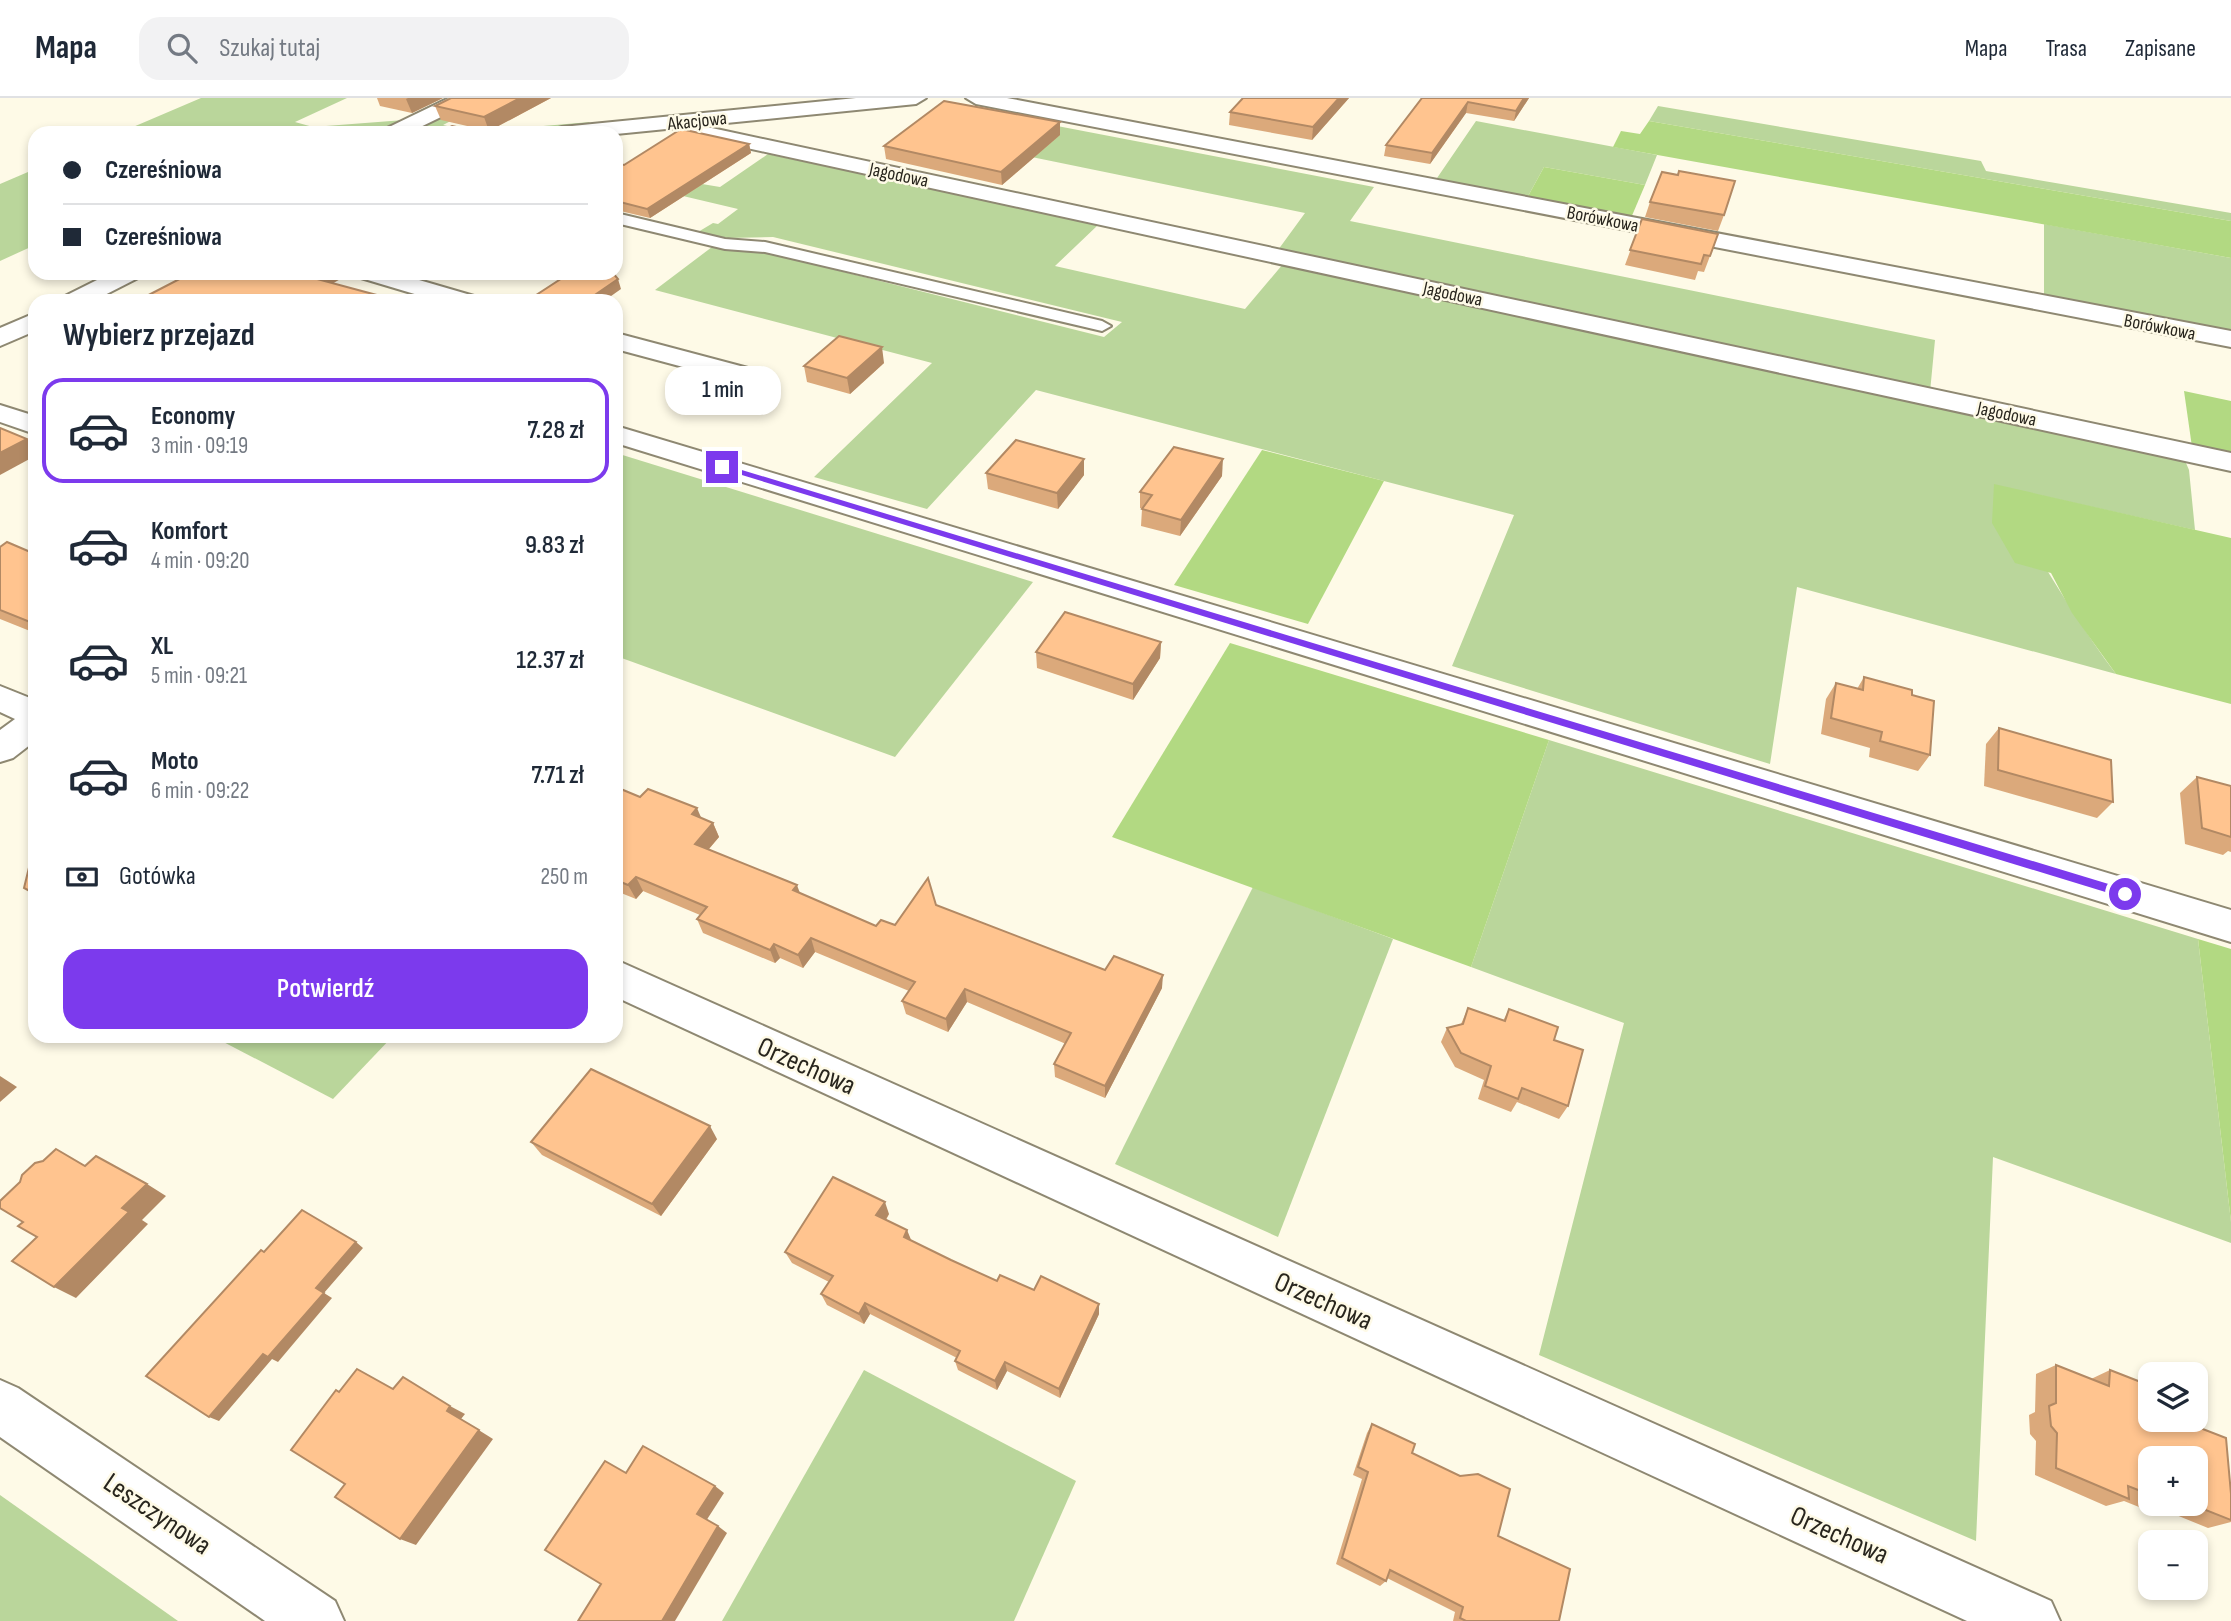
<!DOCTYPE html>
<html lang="pl">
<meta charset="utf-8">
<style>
:root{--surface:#fff;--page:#f2f2f3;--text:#1f2937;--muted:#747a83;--line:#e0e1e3;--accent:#7c3aed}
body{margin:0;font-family:"Sofia Sans Condensed",sans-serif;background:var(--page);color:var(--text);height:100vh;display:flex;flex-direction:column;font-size:26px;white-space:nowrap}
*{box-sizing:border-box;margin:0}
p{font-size:23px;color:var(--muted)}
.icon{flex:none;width:38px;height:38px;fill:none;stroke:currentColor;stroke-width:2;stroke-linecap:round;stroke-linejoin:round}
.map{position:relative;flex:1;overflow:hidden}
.drawer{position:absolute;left:28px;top:196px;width:595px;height:749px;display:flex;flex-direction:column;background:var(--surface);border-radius:21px;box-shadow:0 4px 10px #0003}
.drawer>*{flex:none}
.banner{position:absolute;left:28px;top:28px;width:595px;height:154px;border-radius:21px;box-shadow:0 4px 10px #0003;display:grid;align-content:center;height:154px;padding:0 35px;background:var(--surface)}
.fabs{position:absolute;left:2138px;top:1264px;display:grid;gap:14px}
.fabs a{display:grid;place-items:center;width:70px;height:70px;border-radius:14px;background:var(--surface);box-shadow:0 4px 10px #0003;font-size:35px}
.end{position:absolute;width:32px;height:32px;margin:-16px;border:9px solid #7c3aed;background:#fff;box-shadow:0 0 0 4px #fff}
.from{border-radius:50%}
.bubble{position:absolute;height:49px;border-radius:21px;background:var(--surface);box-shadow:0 4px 10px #0003;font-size:23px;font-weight:600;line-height:49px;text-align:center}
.banner b{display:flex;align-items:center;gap:24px;height:66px;font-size:26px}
.banner b+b{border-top:2px solid var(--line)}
.banner i{width:18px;height:18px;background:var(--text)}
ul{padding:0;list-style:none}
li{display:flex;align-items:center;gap:21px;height:105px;margin:0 14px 10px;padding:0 21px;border:4px solid transparent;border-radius:21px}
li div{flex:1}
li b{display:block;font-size:26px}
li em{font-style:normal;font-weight:600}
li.on{border-color:var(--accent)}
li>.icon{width:63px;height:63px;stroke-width:1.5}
h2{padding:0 35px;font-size:32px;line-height:84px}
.pay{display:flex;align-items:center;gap:18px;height:77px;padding:0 35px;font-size:26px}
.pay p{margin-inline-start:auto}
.button{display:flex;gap:14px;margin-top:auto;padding:14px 35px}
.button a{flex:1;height:80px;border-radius:21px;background:var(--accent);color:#fff;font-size:28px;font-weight:600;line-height:80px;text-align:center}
header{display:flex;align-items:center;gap:42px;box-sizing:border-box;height:98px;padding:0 35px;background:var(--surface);border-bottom:2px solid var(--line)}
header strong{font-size:33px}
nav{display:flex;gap:38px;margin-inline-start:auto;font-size:24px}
.search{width:490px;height:63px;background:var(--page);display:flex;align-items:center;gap:18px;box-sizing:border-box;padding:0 24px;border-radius:21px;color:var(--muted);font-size:26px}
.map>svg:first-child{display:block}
</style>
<header>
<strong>Mapa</strong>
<div class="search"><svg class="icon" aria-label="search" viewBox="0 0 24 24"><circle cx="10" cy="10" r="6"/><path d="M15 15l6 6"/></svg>Szukaj tutaj</div>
<nav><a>Mapa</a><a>Trasa</a><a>Zapisane</a></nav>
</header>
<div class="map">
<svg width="2231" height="1523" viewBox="0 0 2231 1523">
<rect width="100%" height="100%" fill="#fefae7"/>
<g fill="#bad69b">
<path d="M 201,0 L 347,0 L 295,24 L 313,29 L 404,22 L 377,35 L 119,35 Z"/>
<path d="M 495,0 L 443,27 L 473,34 L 590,24 L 586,28 L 497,35 L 402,35 L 457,9 Z"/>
<path d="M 1658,8 L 1981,63 L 1986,73 L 2231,115 L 2231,123 L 1649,23 Z"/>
<path d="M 1476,23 L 1657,57 L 1645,87 L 1544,69 L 1527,100 L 1435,83 Z"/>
<path d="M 1052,27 L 1374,89 L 1350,123 L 1935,242 L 1930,294 L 1278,152 L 1305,115 L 1017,56 Z"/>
<path d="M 768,56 L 1098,127 L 1055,168 L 1245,211 L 1283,166 L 2183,358 L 2189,372 L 2195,432 L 1994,387 C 2035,450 2071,516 2116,576 L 1797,489 L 1770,666 L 1452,568 L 1514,417 L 1036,292 L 927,411 L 814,379 L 932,265 L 655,192 L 712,149 L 768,155 L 1104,239 L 1122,224 L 773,139 L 727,140 L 698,134 L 713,125 L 718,126 L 738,111 L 683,98 L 702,86 L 720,89 Z"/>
<path d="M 35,71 L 35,147 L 0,163 L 0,86 Z"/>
<path d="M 2044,126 L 2231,160 L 2231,234 L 2044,198 Z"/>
<path d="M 616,355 L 1033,484 L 895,659 L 616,558 Z"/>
<path d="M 1549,642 L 2198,841 L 2231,1124 L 2231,1145 L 1993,1059 L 1976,1443 L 1539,1257 L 1624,925 L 1471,869 Z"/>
<path d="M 1253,789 L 1393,841 L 1278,1139 L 1115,1066 Z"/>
<path d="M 212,938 L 393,938 L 333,1001 Z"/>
<path d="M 864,1272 L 1076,1383 L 1014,1523 L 722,1523 Z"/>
<path d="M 0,1397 L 178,1523 L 0,1523 Z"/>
</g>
<g fill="#b2d982">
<path d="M 1649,23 L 2231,123 L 2231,160 L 1613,49 L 1621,33 L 1640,36 Z"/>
<path d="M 1544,69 L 1645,87 L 1631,120 L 1527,100 Z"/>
<path d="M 2184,293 L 2231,303 L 2231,358 L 2192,349 Z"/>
<path d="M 1262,352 L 1384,383 L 1308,526 L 1174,487 Z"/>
<path d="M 1994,386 L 2231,440 L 2231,606 L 2116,576 L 2072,515 L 2051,475 L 2015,465 L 1992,425 Z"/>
<path d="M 1230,545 L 1549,642 L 1471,869 L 1112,739 Z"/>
<path d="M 2198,841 L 2231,851 L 2231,1124 Z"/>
</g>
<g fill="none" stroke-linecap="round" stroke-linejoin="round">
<defs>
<path id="lane" d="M 616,115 L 725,141 L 765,144 L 1102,223 L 1111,228 L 1102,233 L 765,154 L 725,151 L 616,125 Z"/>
<g id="street">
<path d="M 449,0 L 475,0 L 472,4 L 408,35 L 382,35 L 385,31 Z"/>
<path d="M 966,0 L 1007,0 L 2231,233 L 2231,249 L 976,6 Z"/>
<path d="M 676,18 L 707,29 L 2231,355 L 2231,373 L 701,40 L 669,28 L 666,24 L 669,20 Z"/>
<path d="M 357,175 L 395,175 L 474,198 L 477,203 L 438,203 L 361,180 Z"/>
<path d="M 616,235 L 763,274 L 767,280 L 763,286 L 754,288 L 616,251 Z"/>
<path d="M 0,307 L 35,318 L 35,336 L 0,324 Z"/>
<path d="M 616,328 L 2231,812 L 2231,844 L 616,345 Z"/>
<path d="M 0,588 L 35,602 L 35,643 L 13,660 L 0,664 L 0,632 L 15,621 L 0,614 Z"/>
<path d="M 616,862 L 2051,1503 L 2060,1523 L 1967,1523 L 616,899 Z"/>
<path d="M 0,1282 L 18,1290 L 335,1503 L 344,1523 L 265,1523 L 0,1339 Z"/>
</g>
<g id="secondary">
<path d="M 856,0 L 926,0 L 916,6 L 616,36 L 552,35 L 555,31 L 562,29 Z"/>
<path d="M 111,175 L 142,175 L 138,180 L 93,203 L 62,203 L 65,198 Z"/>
<path d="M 35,215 L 35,233 L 0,248 L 0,230 Z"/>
</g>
</defs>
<use href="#lane" stroke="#8e8872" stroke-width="4"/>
<use href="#street" stroke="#8e8872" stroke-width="4"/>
<use href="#secondary" stroke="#8e8872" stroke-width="4"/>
<use href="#lane" fill="#fff" fill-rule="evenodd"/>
<use href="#street" fill="#fff" fill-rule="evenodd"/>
<use href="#secondary" fill="#fff" fill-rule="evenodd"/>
</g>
<g fill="#dba97b" fill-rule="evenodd">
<path d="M 377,0 L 443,0 L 412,15 L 380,8 Z"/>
<path d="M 551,0 L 489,33 L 441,22 L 435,8 Z"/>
<path d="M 1243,0 L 1349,0 L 1312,42 L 1229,27 L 1230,14 Z"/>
<path d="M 1422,0 L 1529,0 L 1514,23 L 1466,15 L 1430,66 L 1384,58 L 1386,47 Z"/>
<path d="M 1060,37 L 1002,87 L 886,61 L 884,48 Z"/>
<path d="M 749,46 L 751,55 L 650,120 L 616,112 L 616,65 L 624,67 Z"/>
<path d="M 1650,104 L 1724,117 L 1718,133 L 1645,119 Z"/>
<path d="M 1642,121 L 1710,158 L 1704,174 L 1698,173 L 1695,182 L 1625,167 Z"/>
<path d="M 884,265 L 850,296 L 807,284 L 804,268 Z"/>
<path d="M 1084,361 L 1084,377 L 1058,411 L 988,391 L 986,375 Z"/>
<path d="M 1222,378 L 1180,438 L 1141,428 L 1142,411 L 1140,410 L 1140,394 Z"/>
<path d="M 0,449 L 35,456 L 35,535 L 0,521 Z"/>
<path d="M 1161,544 L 1160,560 L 1133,602 L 1037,570 L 1036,554 Z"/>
<path d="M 1864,579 L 1912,597 L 1930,657 L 1918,673 L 1869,659 L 1870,650 L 1821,636 L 1826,601 L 1836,585 L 1857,591 Z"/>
<path d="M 1999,630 L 2113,704 L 2097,720 L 1984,688 L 1986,646 Z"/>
<path d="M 2197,679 L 2231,688 L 2231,754 L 2228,753 L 2223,757 L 2185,746 L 2180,695 Z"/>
<path d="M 616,689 L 640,699 L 713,725 L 719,739 L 709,751 L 800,795 L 876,828 L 895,827 L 936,807 L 1105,872 L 1162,890 L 1105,1000 L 1055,979 L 1054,966 L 1066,946 L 967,904 L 948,934 L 906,916 L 902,903 L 909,893 L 815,854 L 803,870 L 780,860 L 775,865 L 703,835 L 697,821 L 700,817 L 643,793 L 636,801 L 616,793 Z"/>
<path d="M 1468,910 L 1503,923 L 1509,911 L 1554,942 L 1568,1008 L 1559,1021 L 1517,1004 L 1511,1014 L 1478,1001 L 1484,982 L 1455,969 L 1441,944 L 1447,930 L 1461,926 Z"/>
<path d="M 717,1041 L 661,1118 L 542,1057 L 531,1044 Z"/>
<path d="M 889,1116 L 886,1122 L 911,1143 L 997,1183 L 1034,1192 L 1099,1216 L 1060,1300 L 1007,1273 L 997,1292 L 958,1272 L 955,1263 L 957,1260 L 870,1216 L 864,1226 L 827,1207 L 821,1196 L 829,1184 L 792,1165 L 785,1154 Z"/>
<path d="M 2056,1267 L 2091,1281 L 2110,1272 L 2151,1321 L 2231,1396 L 2231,1424 L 2208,1430 L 2159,1410 L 2149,1413 L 2124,1403 L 2106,1408 L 2035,1377 L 2036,1343 L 2030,1336 L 2029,1317 L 2035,1314 L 2036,1276 ZM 2151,1360 L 2196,1405 L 2151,1405 Z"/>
<path d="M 1372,1326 L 1412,1355 L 1498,1438 L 1559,1523 L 1453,1523 L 1455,1514 L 1387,1480 L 1386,1483 L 1380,1488 L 1336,1466 L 1362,1381 L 1353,1377 L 1367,1335 Z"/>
</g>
<g fill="#b28964">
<path d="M 408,0 L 443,0 L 412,15 L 406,1 Z"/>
<path d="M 520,0 L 551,0 L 489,33 L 484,19 Z"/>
<path d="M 1339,0 L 1349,0 L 1312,42 L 1313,29 Z"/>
<path d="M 1524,0 L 1529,0 L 1514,23 L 1516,13 Z"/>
<path d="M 1468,4 L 1466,15 L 1430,66 L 1432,55 Z"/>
<path d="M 1060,24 L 1060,37 L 1002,87 L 1001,74 Z"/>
<path d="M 749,46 L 751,55 L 650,120 L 647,111 Z"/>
<path d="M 329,175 L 351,175 L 323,191 L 317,181 Z"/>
<path d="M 618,181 L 621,191 L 604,203 L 586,203 Z"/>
<path d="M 882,249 L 884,265 L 850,296 L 847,280 Z"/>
<path d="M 27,341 L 35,350 L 35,358 L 0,377 L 0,355 Z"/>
<path d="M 1084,361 L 1084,377 L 1058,411 L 1057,395 Z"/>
<path d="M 1223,361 L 1222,378 L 1180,438 L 1181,422 Z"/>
<path d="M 1161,544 L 1160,560 L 1133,602 L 1133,586 Z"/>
<path d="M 697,710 L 703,724 L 692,716 Z"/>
<path d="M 713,725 L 719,739 L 701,760 L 695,746 Z"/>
<path d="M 636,779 L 643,793 L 636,801 L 628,787 Z"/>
<path d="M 797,787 L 802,801 L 793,792 Z"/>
<path d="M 811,840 L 815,854 L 803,870 L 798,857 Z"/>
<path d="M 774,846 L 780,860 L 775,865 L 770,852 Z"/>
<path d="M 1163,877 L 1162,890 L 1105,1000 L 1105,988 Z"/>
<path d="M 965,891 L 967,904 L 948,934 L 946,921 Z"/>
<path d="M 0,978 L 17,989 L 0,1004 Z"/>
<path d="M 710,1028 L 717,1041 L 661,1118 L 652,1106 Z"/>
<path d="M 147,1086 L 166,1098 L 142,1122 L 148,1126 L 76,1200 L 54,1189 L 122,1110 Z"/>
<path d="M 885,1104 L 889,1116 L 881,1129 L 876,1117 Z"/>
<path d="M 907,1132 L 912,1144 L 904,1139 Z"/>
<path d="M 356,1144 L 363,1150 L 324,1195 L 332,1200 L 278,1264 L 272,1261 L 219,1323 L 209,1319 L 263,1256 L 316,1190 Z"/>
<path d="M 865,1205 L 870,1216 L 864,1226 L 859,1216 Z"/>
<path d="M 1099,1206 L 1099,1216 L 1060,1300 L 1059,1291 Z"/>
<path d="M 1005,1264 L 1007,1273 L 997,1292 L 995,1283 Z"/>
<path d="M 450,1308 L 465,1316 L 461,1321 L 493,1341 L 416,1447 L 400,1441 L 447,1313 Z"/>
<path d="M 715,1388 L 724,1395 L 706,1423 L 697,1416 Z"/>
<path d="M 718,1428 L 727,1435 L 675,1523 L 662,1523 Z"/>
</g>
<g fill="#ffc48f" stroke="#b28964" stroke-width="2">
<path d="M 451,0 L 520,0 L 484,19 L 435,8 Z"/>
<path d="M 1243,0 L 1339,0 L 1313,29 L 1230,14 Z"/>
<path d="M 1422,0 L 1524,0 L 1516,13 L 1468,4 L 1432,55 L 1386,47 Z"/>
<path d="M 944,3 L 1060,24 L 1001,74 L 884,48 Z"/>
<path d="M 452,28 L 482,35 L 439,35 Z"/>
<path d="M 681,31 L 749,46 L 647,111 L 616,103 L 616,65 L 624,67 Z"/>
<path d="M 1679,73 L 1735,83 L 1724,117 L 1650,104 L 1662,74 L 1678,77 Z"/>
<path d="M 1642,121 L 1718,136 L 1710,158 L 1704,157 L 1701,166 L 1630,152 Z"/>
<path d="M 191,175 L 329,175 L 317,181 L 384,199 L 378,203 L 137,203 Z"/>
<path d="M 570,175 L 613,175 L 618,181 L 586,203 L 527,203 Z"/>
<path d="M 839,238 L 882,249 L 847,280 L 804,268 Z"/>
<path d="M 0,330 L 27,341 L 0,355 Z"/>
<path d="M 1016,342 L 1084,361 L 1057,395 L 986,375 Z"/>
<path d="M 1174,349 L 1223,361 L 1181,422 L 1142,411 L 1152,397 L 1140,394 Z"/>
<path d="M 7,444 L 35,456 L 35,526 L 0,512 L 0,449 Z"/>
<path d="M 1065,514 L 1161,544 L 1133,586 L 1036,554 Z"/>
<path d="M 1864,579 L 1912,592 L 1912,597 L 1934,603 L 1930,657 L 1880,643 L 1882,634 L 1831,620 L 1836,585 L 1863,592 Z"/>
<path d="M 1999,630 L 2111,662 L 2113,704 L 1998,672 Z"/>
<path d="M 2197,679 L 2231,688 L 2231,739 L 2202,730 Z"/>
<path d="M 616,689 L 640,699 L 648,691 L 697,710 L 692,716 L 713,725 L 695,746 L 797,787 L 793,792 L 876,828 L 881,822 L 895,827 L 928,780 L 936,807 L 1105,872 L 1114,858 L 1163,877 L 1105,988 L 1054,966 L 1071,935 L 965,891 L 946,921 L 902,903 L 915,884 L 811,840 L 798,857 L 774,846 L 770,852 L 697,821 L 707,809 L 636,779 L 628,787 L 616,782 Z"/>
<path d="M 35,755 L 35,796 L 24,790 L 32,757 Z"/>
<path d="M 1468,910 L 1505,923 L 1509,911 L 1558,929 L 1554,942 L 1583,952 L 1568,1008 L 1522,990 L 1518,1001 L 1485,988 L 1491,968 L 1461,955 L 1447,930 L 1463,926 Z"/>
<path d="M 591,971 L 710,1028 L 652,1106 L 531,1044 Z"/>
<path d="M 56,1051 L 85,1068 L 96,1058 L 147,1086 L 122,1110 L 129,1114 L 54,1189 L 12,1163 L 37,1139 L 18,1128 L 23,1124 L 0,1110 L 0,1103 L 20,1084 L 22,1077 L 35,1065 L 43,1063 Z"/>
<path d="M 833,1079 L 885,1104 L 876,1117 L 907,1132 L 904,1139 L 951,1162 L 997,1183 L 1000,1177 L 1034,1192 L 1041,1178 L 1099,1206 L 1059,1291 L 1005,1264 L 995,1283 L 955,1263 L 960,1253 L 865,1205 L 859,1216 L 821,1196 L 833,1178 L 785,1154 Z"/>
<path d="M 302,1112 L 356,1144 L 316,1190 L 324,1195 L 268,1259 L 263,1256 L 209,1319 L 146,1278 L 261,1152 L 264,1154 Z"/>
<path d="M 2056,1267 L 2109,1288 L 2110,1272 L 2151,1288 L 2151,1321 L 2177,1321 L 2226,1340 L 2231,1396 L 2231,1422 L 2188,1405 L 2196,1405 L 2196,1360 L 2151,1360 L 2151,1397 L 2128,1388 L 2129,1401 L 2056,1370 L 2057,1335 L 2051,1328 L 2049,1308 L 2056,1305 Z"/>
<path d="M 357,1271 L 393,1291 L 403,1279 L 450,1308 L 447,1313 L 479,1332 L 400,1441 L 335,1399 L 345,1386 L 291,1352 L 336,1292 L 339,1294 Z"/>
<path d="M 1372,1326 L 1415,1346 L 1412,1355 L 1460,1378 L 1478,1376 L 1510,1391 L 1498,1438 L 1570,1471 L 1559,1523 L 1466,1523 L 1460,1520 L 1463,1509 L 1390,1472 L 1386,1483 L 1342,1460 L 1368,1374 L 1358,1369 Z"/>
<path d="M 643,1348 L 715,1388 L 697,1416 L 718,1428 L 662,1523 L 578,1523 L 601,1486 L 545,1452 L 605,1363 L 626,1375 Z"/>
</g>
<path fill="#7c3aed" d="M 722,366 L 2125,791 L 2131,796 L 2125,800 L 719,370 Z"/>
<g text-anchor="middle" stroke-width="5" stroke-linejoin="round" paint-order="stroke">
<g font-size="19" fill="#28251d" stroke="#fefae7">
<text transform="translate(697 22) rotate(-6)" y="7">Akacjowa</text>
<text transform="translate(899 76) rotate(12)" y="7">Jagodowa</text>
<text transform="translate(1603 120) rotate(11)" y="7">Borówkowa</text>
<text transform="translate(1453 195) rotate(12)" y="7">Jagodowa</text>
<text transform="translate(2160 228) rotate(11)" y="7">Borówkowa</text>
<text transform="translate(2007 315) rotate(12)" y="7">Jagodowa</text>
</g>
<g font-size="28" fill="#28251d" stroke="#fefae7">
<text transform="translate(807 967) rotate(24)" y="10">Orzechowa</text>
<text transform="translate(1324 1202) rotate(24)" y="10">Orzechowa</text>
<text transform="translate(158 1415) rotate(34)" y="10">Leszczynowa</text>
<text transform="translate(1840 1436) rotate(24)" y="10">Orzechowa</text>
</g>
</g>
</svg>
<div class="fabs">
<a><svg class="icon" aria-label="layers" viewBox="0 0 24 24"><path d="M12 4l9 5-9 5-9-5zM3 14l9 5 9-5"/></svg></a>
<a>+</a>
<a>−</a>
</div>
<i class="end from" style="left:2125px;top:796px"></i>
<i class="end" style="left:722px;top:369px"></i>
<div class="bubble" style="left:665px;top:268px;width:116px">1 min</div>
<div class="banner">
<b><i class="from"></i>Czereśniowa</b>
<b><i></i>Czereśniowa</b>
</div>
<section class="drawer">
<h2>Wybierz przejazd</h2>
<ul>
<li class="on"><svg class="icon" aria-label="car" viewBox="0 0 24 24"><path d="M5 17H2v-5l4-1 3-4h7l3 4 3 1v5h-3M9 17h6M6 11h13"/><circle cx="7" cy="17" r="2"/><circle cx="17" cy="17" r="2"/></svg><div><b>Economy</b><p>3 min · 09:19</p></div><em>7.28 zł</em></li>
<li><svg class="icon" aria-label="car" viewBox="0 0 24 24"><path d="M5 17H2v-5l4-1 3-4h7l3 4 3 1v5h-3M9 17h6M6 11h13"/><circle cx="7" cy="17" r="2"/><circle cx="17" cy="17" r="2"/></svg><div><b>Komfort</b><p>4 min · 09:20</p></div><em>9.83 zł</em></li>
<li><svg class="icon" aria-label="car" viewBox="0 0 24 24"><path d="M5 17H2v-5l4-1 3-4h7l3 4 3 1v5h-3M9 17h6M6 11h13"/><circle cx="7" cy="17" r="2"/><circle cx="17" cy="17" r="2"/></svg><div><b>XL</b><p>5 min · 09:21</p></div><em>12.37 zł</em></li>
<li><svg class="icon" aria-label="car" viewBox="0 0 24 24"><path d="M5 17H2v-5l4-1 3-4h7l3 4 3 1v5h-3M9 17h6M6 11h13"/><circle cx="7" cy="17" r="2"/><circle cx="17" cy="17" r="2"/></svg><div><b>Moto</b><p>6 min · 09:22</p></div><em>7.71 zł</em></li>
</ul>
<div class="pay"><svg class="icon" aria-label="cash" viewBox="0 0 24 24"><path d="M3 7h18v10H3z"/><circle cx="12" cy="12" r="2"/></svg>Gotówka<p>250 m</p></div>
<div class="button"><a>Potwierdź</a></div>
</section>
</div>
